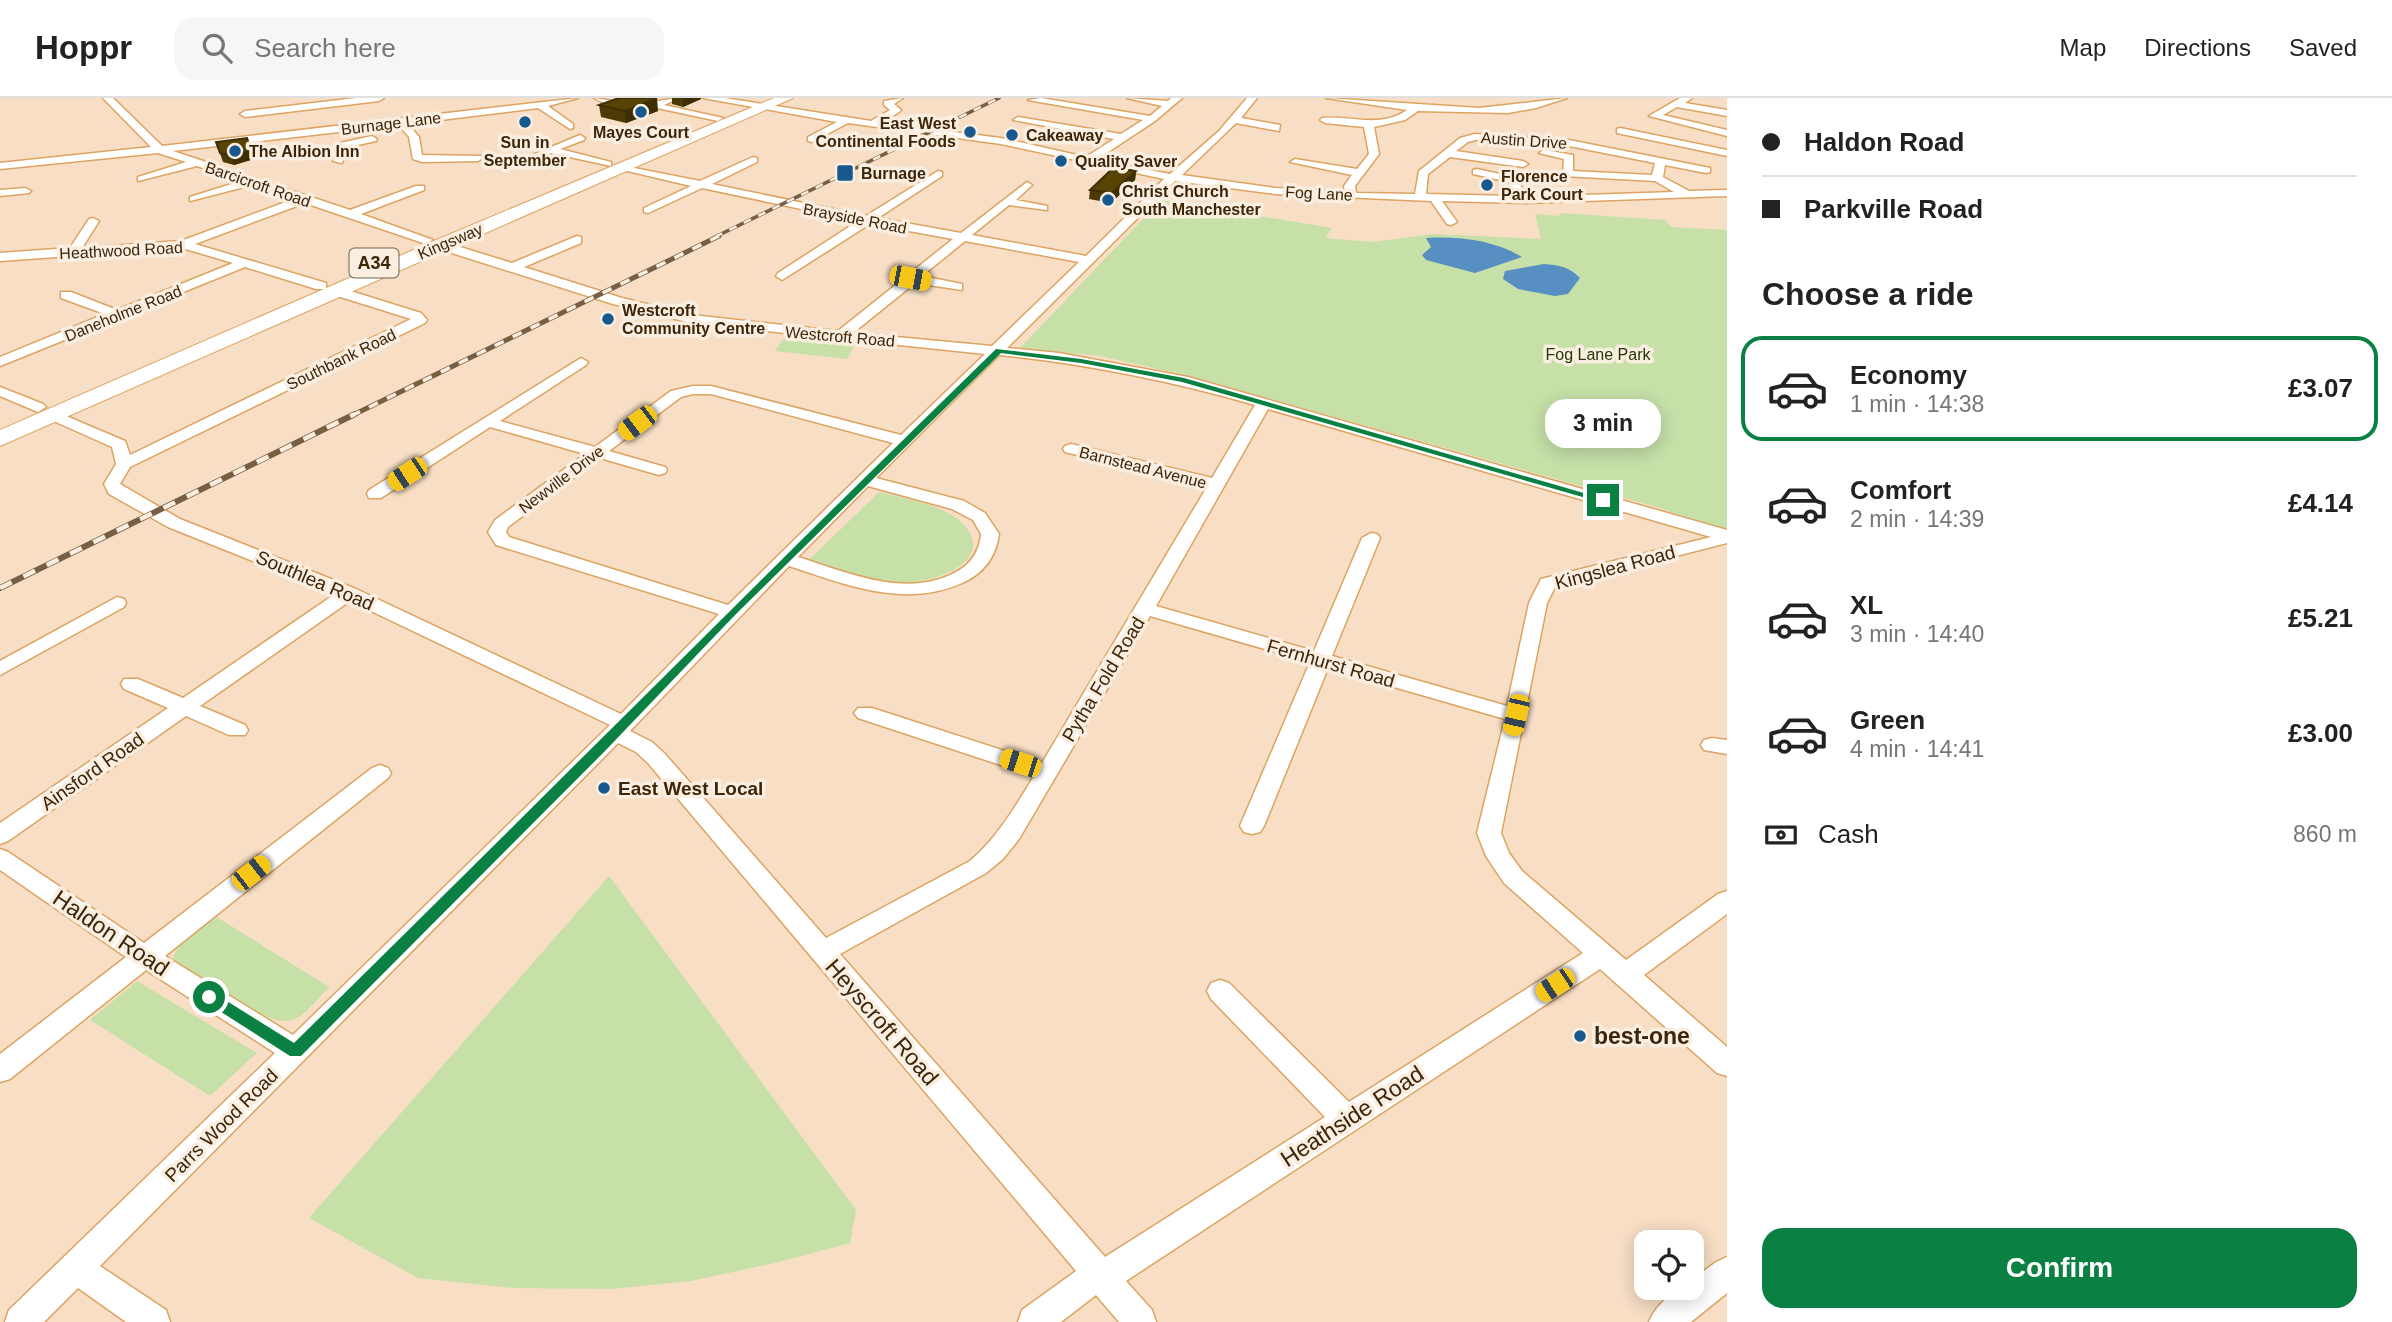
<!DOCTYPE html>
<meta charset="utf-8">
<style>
:root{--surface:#fff;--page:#f6f6f6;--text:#222;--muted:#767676;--line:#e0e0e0;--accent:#0b8043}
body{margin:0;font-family:Helvetica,sans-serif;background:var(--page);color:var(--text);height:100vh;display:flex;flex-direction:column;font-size:26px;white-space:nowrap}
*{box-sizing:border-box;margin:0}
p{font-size:23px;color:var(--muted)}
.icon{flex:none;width:38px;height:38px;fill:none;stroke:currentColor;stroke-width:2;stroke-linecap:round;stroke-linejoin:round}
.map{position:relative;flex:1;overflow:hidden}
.panel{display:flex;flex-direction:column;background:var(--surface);width:665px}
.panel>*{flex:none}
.hud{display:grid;align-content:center;height:154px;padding:0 35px;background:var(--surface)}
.tools{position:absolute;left:1634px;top:1132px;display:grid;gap:14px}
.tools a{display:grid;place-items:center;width:70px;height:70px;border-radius:14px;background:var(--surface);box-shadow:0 4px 18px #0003;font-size:35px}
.end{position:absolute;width:32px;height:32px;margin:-16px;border:9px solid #0b8043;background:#fff;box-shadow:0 0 0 4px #fff}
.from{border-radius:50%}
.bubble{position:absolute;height:49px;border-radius:21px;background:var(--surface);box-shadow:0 4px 18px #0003;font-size:23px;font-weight:700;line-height:49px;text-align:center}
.car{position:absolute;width:21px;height:42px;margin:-21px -10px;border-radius:9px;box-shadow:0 0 5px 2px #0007;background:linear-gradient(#f5c518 24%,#345 0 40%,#f5c518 0 76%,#345 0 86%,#f5c518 0)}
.hud b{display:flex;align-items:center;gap:24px;height:66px;font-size:26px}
.hud b+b{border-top:2px solid var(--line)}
.hud i{width:18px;height:18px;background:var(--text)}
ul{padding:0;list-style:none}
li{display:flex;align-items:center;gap:21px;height:105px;margin:0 14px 10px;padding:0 21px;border:4px solid transparent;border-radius:21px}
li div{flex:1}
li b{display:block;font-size:26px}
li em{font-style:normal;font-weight:700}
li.active{border-color:var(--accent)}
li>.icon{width:63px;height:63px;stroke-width:1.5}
h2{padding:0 35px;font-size:32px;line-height:84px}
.pay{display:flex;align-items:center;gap:18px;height:77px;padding:0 35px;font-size:26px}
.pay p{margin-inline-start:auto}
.button{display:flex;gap:14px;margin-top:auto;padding:14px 35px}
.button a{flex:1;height:80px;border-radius:21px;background:var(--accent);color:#fff;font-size:28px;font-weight:700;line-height:80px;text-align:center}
header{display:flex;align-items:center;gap:42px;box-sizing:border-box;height:98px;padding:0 35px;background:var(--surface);border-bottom:2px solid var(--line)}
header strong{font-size:33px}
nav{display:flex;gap:38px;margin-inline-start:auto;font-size:24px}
.search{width:490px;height:63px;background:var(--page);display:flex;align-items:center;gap:18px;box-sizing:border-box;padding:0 24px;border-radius:21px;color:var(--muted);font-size:26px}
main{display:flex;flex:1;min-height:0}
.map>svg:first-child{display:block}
</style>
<header>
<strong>Hoppr</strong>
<div class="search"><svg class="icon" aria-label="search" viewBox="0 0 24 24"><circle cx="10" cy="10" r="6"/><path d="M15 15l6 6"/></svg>Search here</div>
<nav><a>Map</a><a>Directions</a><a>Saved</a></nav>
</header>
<main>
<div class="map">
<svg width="1727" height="1224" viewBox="0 0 1727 1224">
<rect width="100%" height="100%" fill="#f7dec5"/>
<g fill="#c6e0a8">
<path d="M 1161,102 L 1332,130 L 1325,140 L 1373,144 L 1433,136 L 1541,141 L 1535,116 L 1560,118 L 1560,115 L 1666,122 L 1671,129 L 1727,132 L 1727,434 L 1660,410 L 1185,277 L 1100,258 L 1020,250 Z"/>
<path d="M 785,239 L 855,246 L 847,261 L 775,253 Z"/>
<path d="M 879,394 C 905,401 945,406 964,427 C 998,464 931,485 903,485 C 871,485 840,472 809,462 Z"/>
<path d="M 609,778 L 856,1112 L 850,1145 L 775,1165 L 691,1183 L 612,1191 L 513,1190 L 418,1180 L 309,1120 Z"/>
<path d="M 215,818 L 329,889 C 318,900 304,921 287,923 C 264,926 194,876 172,862 L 177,851 Z"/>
<path d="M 137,883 L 257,955 L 210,998 L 90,922 Z"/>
</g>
<g fill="#588fc2">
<path d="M 1426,140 C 1458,138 1494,142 1522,159 L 1475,175 L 1426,162 L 1422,157 L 1431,149 Z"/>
<path d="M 1544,166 C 1559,167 1569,169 1580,180 L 1568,196 L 1555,198 L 1518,191 L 1503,181 L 1505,173 Z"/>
</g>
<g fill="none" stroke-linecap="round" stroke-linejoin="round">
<defs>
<g id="minor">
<path d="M 103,0 L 113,0 L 162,48 L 578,0 L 548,8 L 573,26 L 573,30 L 570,31 L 538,10 L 408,26 L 419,39 L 422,57 L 482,58 L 483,60 L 478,63 L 422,64 L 413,61 L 409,39 L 399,27 L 173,53 L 350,112 L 416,88 L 424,88 L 424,92 L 361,116 L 433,142 L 423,145 L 305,105 L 195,146 L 326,185 L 326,191 L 316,191 L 245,169 L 0,268 L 0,259 L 105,216 L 61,200 L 61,194 L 71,194 L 117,212 L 233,165 L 182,150 L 0,163 L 0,155 L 70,150 L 89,121 L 93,120 L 99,123 L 82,150 L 181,143 L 294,101 L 252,87 L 190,103 L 190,99 L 241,83 L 197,68 L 138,83 L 138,79 L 186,64 L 158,55 L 0,71 L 0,65 L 151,49 Z"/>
<path d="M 356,0 L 384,0 L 379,3 L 245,19 L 240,16 L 245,13 Z"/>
<path d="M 594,0 L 613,3 L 639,0 L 658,3 L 679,0 L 664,7 L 723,20 L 718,23 L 634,5 L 612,9 Z"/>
<path d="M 703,0 L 725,0 L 871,23 L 890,12 L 884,7 L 884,3 L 903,0 L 894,6 L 901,12 L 899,14 L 882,25 L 1001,40 L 1086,59 L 1114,41 L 1013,22 L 1018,19 L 1121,36 L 1143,22 L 1028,2 L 1041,0 L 1150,18 L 1162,8 L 1127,0 L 1168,3 L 1171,0 L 1182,0 L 1155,23 L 1096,62 L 1170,76 L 1219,33 L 1247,0 L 1257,0 L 1241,20 L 1280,27 L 1279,33 L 1236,25 L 1182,77 L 1275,90 L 1345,94 L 1344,88 L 1352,77 L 1290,64 L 1295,61 L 1357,71 L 1369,56 L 1364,29 L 1325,25 L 1320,22 L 1322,20 C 1351,17 1380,31 1407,12 L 1326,0 L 1479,10 L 1567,0 L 1536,10 L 1508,15 L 1418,13 L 1405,22 L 1374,29 L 1379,56 L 1355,88 L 1356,95 L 1415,96 L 1419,73 L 1460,40 L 1475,36 L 1569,42 L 1710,70 L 1710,74 L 1706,75 L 1665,67 L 1663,79 L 1689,93 L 1727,92 L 1727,98 L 1526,105 L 1442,103 L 1457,124 L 1451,127 L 1447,126 L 1431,103 L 1275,96 L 1175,83 L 1007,250 L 1059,255 L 1188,279 L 1727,432 L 1727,445 L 1555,489 L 1547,505 L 1501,735 L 1509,755 L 1522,773 L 1626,862 L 1718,796 L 1727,793 L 1727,816 L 1644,877 L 1727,949 L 1727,978 L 1717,975 L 1600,871 L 1126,1183 L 1152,1212 L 1156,1224 L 1119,1224 L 1096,1197 L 1061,1224 L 1018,1224 L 1022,1212 L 1076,1173 L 648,665 L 636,654 L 618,645 L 100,1168 L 166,1212 L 170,1224 L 126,1224 L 78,1190 L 44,1224 L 5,1224 L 9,1212 L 275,955 L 146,872 L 10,981 L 0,984 L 0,956 L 126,859 L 0,772 L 0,751 L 8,754 L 144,845 L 372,670 L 380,667 L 388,670 L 391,675 L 388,680 L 165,858 L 293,937 L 610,627 L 350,503 L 200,608 L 245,627 L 248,632 L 245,637 L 229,637 L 186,618 L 8,743 L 0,746 L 0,725 L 168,610 L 124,591 L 121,586 L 124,581 L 138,581 L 183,600 L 335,496 L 168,429 L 109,396 L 104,386 L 116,366 L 112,349 L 49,321 L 46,318 L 49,315 L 59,315 L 125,343 L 130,357 L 411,221 L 331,196 L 331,190 L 341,190 L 421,215 L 427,222 L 425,225 L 130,369 L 120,386 L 180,421 L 356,491 L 621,616 L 719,516 L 496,447 L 488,434 L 495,422 L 585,356 L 490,329 L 381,400 L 369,400 L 367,396 L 369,392 L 581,260 L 588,264 L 586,267 L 500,323 L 595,349 L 671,293 L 693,288 L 711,288 L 901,337 L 985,256 L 692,225 L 613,206 L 436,150 L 436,144 L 444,144 L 512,165 L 577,138 L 581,139 L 581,145 L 524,169 L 622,200 L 692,217 L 838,233 L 953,141 L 870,126 L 782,182 L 776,178 L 778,175 L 858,123 L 702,90 L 648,115 L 644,114 L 644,110 L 691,88 L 619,71 L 619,67 L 700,83 L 753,59 L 757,60 L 757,64 L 712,86 L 866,118 L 938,73 L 942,74 L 942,78 L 878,120 L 961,135 L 1027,84 L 1032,87 L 1016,102 L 1047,108 L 1047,112 L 1009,107 L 972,137 L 1086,158 L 1164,81 L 1001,46 L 848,25 L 812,44 L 808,43 L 808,39 L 837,24 ZM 1475,42 L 1569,48 L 1655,65 L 1652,77 L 1573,73 L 1573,57 L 1544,52 L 1539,55 L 1564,61 L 1563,78 L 1655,83 L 1674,94 L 1525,99 L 1518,80 L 1477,71 L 1473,72 L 1473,76 L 1509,84 L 1513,98 L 1426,96 L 1428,76 L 1450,59 L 1523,69 L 1528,66 L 1523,63 L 1456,53 L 1468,44 ZM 965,143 L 1079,164 L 992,248 L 853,235 L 915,185 L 962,192 L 962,186 L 922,178 ZM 999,257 C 1087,266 1171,283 1255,307 L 1212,380 L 1071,346 L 1065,348 L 1063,351 L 1065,354 L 1207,389 L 1042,665 L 872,610 L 858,610 L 854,615 L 858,620 L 1034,678 C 1015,709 998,739 970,763 L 826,840 L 664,655 L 652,644 L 630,633 L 789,468 C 844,486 905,511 962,485 C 983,476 996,459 999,436 L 985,415 L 964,403 L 876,380 ZM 693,296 L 711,296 L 893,345 L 728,507 L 509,439 L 506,434 L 508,429 L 600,360 L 659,377 L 665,375 L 667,372 L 665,369 L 609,353 L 681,299 ZM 1268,311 L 1711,439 L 1541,481 L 1529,505 L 1507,608 L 1332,558 L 1380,440 L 1377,436 L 1371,435 L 1362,440 L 1314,553 L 1156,508 ZM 868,388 L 952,411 L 973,422 L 981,436 C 979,456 969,469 950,477 C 901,499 846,474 798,459 ZM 1150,518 L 1310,564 L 1240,728 L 1244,734 L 1252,736 L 1260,734 L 1264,728 L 1328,570 L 1505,621 L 1477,735 L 1486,758 L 1504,785 L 1583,855 L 1349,1004 L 1229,885 L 1220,882 L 1211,885 L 1207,893 L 1211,901 L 1325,1019 L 1105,1159 L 840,856 L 986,775 L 1003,761 L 1019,741 Z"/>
<path d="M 1680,0 L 1692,0 L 1685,5 L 1727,12 L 1727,18 L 1677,9 L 1663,17 L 1727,32 L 1727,38 L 1649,18 Z"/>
<path d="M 1620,30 L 1727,52 L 1727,58 L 1617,35 L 1617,31 Z"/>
<path d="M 580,37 L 585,40 L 584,42 L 560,51 L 611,64 L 611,68 L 551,55 L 522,67 L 513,65 Z"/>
<path d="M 372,38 L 377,41 L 376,43 L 348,49 L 342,65 L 333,63 L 340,45 Z"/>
<path d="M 25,90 L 31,93 L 29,95 L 0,98 L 0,92 Z"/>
<path d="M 0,289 L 43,306 L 46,309 L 38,314 L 0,298 Z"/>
<path d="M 117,499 L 124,501 L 126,505 L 124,509 L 0,577 L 0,563 Z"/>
<path d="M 1712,640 L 1727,642 L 1727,656 L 1704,652 L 1701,647 L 1704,642 Z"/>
<path d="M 1727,1159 L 1727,1195 L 1691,1224 L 1649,1224 C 1655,1208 1674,1190 1692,1190 L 1692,1182 L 1716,1164 Z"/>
</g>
<path id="highway" d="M 774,0 L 793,0 L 0,348 L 0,332 L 434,143 Z"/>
</defs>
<use href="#minor" stroke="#dda361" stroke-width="3"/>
<use href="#highway" stroke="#dda361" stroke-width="2"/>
<use href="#minor" fill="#fff" fill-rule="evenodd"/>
<use href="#highway" fill="#fff" fill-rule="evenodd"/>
<defs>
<path id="rail-far2" d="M 715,139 L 999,0"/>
<path id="rail-far1" d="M 351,318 L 719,138"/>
<path id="rail" d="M 0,490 L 355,316"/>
</defs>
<use href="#rail-far2" stroke="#765f43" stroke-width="3.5"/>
<use href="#rail-far1" stroke="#765f43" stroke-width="5"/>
<use href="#rail" stroke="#765f43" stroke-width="6"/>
<use href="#rail-far2" stroke="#faeee1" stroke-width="2.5" stroke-dasharray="8" stroke-linecap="butt"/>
<use href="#rail-far1" stroke="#faeee1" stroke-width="3.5" stroke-dasharray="10" stroke-linecap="butt"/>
<use href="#rail" stroke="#faeee1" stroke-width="4.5" stroke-dasharray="13" stroke-linecap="butt"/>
</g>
<g fill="#4b3a03">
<path d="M 672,0 L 701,0 L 701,1 L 683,9 L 672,6 Z"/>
<path d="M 599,7 L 658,13 L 626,25 L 601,19 Z"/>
<path d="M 216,44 L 251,52 L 254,61 L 234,67 L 223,64 Z"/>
<path d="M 1136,73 L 1135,82 L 1111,105 L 1089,101 L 1090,92 Z"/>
</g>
<g fill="#3d2f03">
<path d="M 657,0 L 658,13 L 626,25 L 625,13 Z"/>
<path d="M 686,0 L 701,0 L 701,1 L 683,9 L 683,2 Z"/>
<path d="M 251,52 L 254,61 L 234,67 L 231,58 Z"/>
<path d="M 1136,73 L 1135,82 L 1111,105 L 1112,95 Z"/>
</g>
<g fill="#574304" stroke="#3d2f03" stroke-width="2">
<path d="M 619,0 L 657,0 L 625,13 L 599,7 Z"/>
<path d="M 247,40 L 251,52 L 231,58 L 220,55 L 216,44 Z"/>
<path d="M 1114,69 L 1136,73 L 1112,95 L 1090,92 Z"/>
</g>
<path fill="#0b8043" d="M 996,251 L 1081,261 L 1184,280 L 1608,402 L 1600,404 L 1182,284 L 1081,265 L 1001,255 L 736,516 L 604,654 L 301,958 L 290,958 L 204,903 L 201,899 L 204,895 L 214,895 L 294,945 C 529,714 760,481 996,251 Z"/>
<g fill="#17588e" stroke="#faeee1" stroke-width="2.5">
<circle cx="641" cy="14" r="7"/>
<circle cx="525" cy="24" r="7"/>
<circle cx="970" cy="34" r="7"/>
<circle cx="1012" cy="37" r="7"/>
<circle cx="235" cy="53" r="7"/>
<circle cx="1061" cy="63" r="7"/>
<rect x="836" y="66" width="18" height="18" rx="3.5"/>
<circle cx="1487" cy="87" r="7"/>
<circle cx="1108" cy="102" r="7"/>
<circle cx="608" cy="221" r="7"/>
<circle cx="604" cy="690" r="7"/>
<circle cx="1580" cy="938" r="7"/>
</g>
<g text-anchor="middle" stroke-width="7" stroke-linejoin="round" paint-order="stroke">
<g font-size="16" fill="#3c2508" stroke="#faeee1">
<text transform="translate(391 25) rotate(-7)" y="6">Burnage Lane</text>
<text transform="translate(1524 42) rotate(4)" y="6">Austin Drive</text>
<text transform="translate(258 86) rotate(19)" y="6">Barcicroft Road</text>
<text transform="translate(1319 95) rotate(3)" y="6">Fog Lane</text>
<text transform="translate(855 120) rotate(11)" y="6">Brayside Road</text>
<text transform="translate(450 143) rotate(-23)" y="6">Kingsway</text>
<text transform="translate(121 152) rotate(-3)" y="6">Heathwood Road</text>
<text transform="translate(123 215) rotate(-22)" y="6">Daneholme Road</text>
<text transform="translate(840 238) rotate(5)" y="6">Westcroft Road</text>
<text transform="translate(341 261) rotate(-26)" y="6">Southbank Road</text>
<text transform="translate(1143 369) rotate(14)" y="6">Barnstead Avenue</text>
<text transform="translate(561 381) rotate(-37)" y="6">Newville Drive</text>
</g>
<g font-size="16" font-weight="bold" fill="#3c2508" stroke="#faeee1" text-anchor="start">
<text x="956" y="31" text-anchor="end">East West<tspan x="956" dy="18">Continental Foods</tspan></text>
<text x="641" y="40" text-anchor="middle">Mayes Court</text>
<text x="1026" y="43">Cakeaway</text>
<text x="525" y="50" text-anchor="middle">Sun in<tspan x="525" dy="18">September</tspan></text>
<text x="249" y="59">The Albion Inn</text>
<text x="1075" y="69">Quality Saver</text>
<text x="861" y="81">Burnage</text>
<text x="1501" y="84">Florence<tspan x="1501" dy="18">Park Court</tspan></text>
<text x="1122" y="99">Christ Church<tspan x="1122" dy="18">South Manchester</tspan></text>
<text x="622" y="218">Westcroft<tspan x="622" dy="18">Community Centre</tspan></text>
</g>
<g font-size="16" fill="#253805" stroke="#faeee1">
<text x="1598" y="262">Fog Lane Park</text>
</g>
<rect fill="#faeee1" stroke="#756149" stroke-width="2" x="349.5" y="150.5" width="49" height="29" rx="5"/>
<g font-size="18" font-weight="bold" fill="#3c2508">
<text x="374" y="171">A34</text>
</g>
<g font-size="19" fill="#3c2508" stroke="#faeee1">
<text transform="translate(1615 469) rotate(-15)" y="7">Kingslea Road</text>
<text transform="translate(315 482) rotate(23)" y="7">Southlea Road</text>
<text transform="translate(1331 565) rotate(16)" y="7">Fernhurst Road</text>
<text transform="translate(1103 581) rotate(-59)" y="7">Pytha Fold Road</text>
<text transform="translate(92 673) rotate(-35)" y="7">Ainsford Road</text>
<text transform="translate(221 1027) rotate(-45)" y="7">Parrs Wood Road</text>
</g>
<g font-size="19" font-weight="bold" fill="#3c2508" stroke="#faeee1" text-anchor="start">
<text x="618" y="697">East West Local</text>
</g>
<g font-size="23" fill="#3c2508" stroke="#faeee1">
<text transform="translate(111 835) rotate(34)" y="8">Haldon Road</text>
<text transform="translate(882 924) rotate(49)" y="8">Heyscroft Road</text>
<text transform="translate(1352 1018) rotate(-33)" y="8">Heathside Road</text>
</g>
<g font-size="23" font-weight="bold" fill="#3c2508" stroke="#faeee1" text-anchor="start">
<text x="1594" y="946">best-one</text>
</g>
</g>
</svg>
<div class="tools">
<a><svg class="icon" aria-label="locate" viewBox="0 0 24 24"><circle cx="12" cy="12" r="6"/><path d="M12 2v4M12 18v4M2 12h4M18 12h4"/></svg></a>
</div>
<i class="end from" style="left:209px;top:899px"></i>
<i class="end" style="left:1603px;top:402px"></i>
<div class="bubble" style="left:1545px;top:301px;width:116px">3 min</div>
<i class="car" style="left:910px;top:180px;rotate:101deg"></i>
<i class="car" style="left:637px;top:325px;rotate:233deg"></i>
<i class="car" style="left:407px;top:376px;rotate:237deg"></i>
<i class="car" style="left:1516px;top:617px;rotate:193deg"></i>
<i class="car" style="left:1020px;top:665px;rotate:288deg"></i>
<i class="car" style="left:251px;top:775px;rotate:52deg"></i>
<i class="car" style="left:1555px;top:887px;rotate:237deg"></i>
</div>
<section class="panel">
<div class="hud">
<b><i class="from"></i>Haldon Road</b>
<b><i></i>Parkville Road</b>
</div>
<h2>Choose a ride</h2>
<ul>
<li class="active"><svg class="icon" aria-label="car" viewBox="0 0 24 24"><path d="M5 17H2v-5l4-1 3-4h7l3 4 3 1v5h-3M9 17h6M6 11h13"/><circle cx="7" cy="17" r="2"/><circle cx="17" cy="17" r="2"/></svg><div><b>Economy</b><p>1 min · 14:38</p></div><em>£3.07</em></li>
<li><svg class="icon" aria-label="car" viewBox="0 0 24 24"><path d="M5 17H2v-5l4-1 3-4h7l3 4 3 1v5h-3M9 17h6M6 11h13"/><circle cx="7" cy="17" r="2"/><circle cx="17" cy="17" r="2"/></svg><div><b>Comfort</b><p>2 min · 14:39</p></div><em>£4.14</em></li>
<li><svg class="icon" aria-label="car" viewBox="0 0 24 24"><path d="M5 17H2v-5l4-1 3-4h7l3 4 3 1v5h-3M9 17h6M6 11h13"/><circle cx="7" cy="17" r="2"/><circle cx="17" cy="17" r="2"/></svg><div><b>XL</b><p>3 min · 14:40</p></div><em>£5.21</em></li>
<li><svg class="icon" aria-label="car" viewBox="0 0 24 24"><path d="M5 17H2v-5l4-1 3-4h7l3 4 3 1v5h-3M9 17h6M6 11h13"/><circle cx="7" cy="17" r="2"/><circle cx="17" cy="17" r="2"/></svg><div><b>Green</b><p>4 min · 14:41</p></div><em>£3.00</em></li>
</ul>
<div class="pay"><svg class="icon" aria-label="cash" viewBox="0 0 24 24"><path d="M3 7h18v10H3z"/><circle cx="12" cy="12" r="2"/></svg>Cash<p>860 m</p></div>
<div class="button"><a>Confirm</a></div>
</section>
</main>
